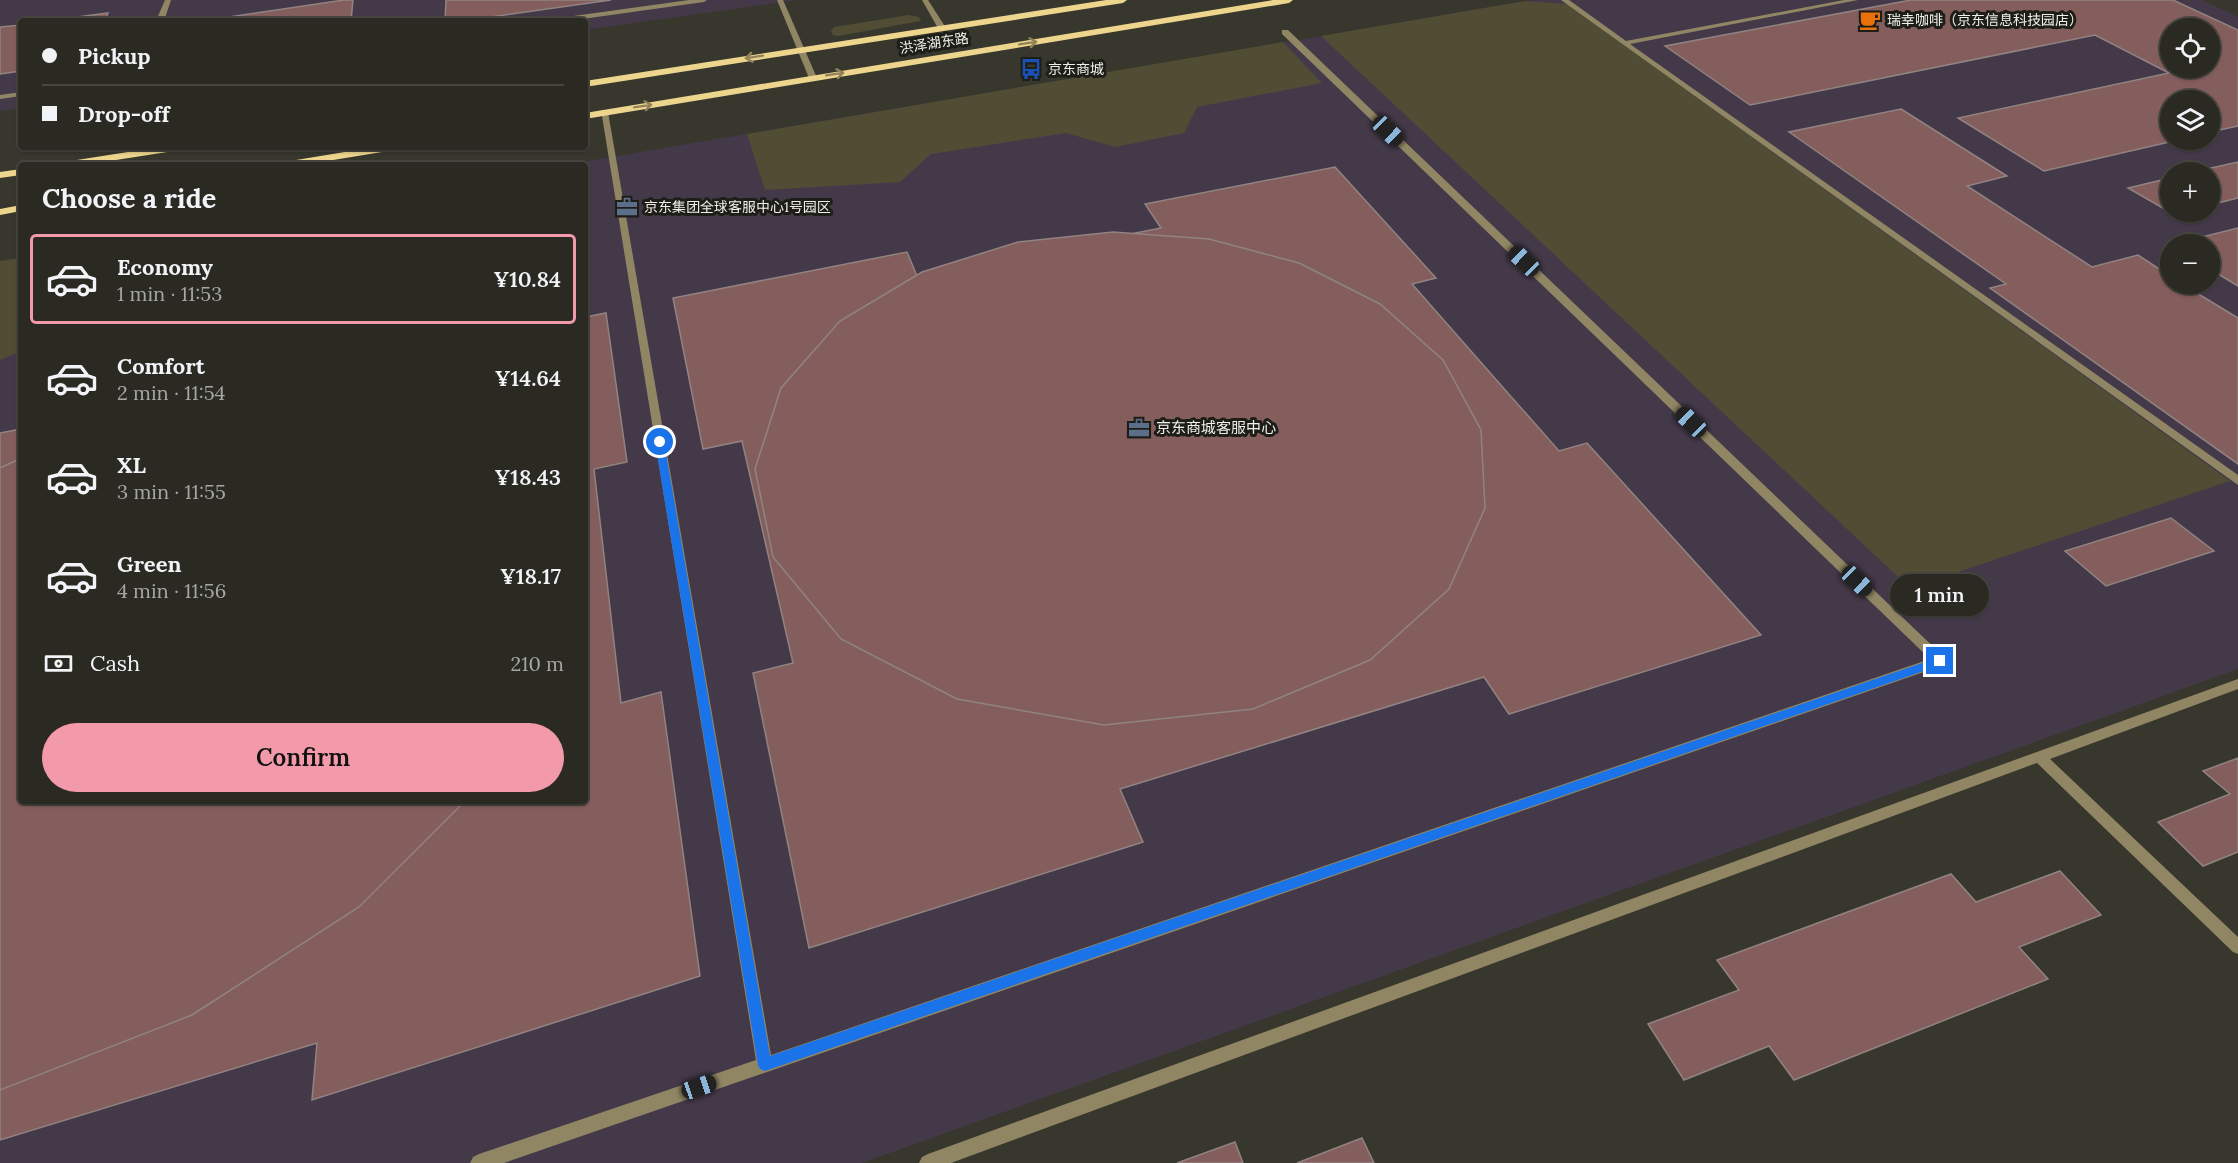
<!DOCTYPE html>
<meta charset="utf-8">
<style>
:root{--surface:#2a2922;--page:#36352f;--text:#f1f3f6;--muted:#a5a6a5;--line:#464540;--accent:#f39aaa}
body{margin:0;font-family:Lora,"Noto Sans SC",serif;background:var(--page);color:var(--text);height:100vh;display:flex;flex-direction:column;font-size:22px;white-space:nowrap}
*{box-sizing:border-box;margin:0}
p{font-size:20px;color:var(--muted)}
.icon{flex:none;width:33px;height:33px;fill:none;stroke:currentColor;stroke-width:2;stroke-linecap:round;stroke-linejoin:round}
.map{position:relative;flex:1;overflow:hidden}
.details{position:absolute;left:18px;top:162px;width:570px;height:642px;display:flex;flex-direction:column;background:var(--surface);border-radius:6px;box-shadow:0 2px 4px #0004,0 0 0 2px var(--line)}
.details>*{flex:none}
.top-card{position:absolute;left:18px;top:18px;width:570px;height:132px;border-radius:6px;box-shadow:0 2px 4px #0004,0 0 0 2px var(--line);display:grid;align-content:center;height:132px;padding:0 24px;background:var(--surface)}
.tools{position:absolute;left:2160px;top:18px;display:grid;gap:12px}
.tools a{display:grid;place-items:center;width:60px;height:60px;border-radius:50%;background:var(--surface);box-shadow:0 2px 4px #0004,0 0 0 2px var(--line);font-size:30px}
.end{position:absolute;width:27px;height:27px;margin:-14px;border:8px solid #1a73e8;background:#fff;box-shadow:0 0 0 3px #fff}
.from{border-radius:50%}
.bubble{position:absolute;height:42px;border-radius:21px;background:var(--surface);box-shadow:0 2px 4px #0004,0 0 0 2px var(--line);font-size:20px;font-weight:600;line-height:42px;text-align:center}
.car{position:absolute;width:18px;height:36px;margin:-18px -9px;border-radius:8px;box-shadow:0 0 4px 2px #0007;background:linear-gradient(#222 24%,#8ab4d8 0 40%,#222 0 76%,#8ab4d8 0 86%,#222 0)}
.top-card b{display:flex;align-items:center;gap:21px;height:57px;font-size:22px}
.top-card b+b{border-top:2px solid var(--line)}
.top-card i{width:15px;height:15px;background:var(--text)}
ul{padding:0;list-style:none}
li{display:flex;align-items:center;gap:18px;height:90px;margin:0 12px 9px;padding:0 12px;border:3px solid transparent;border-radius:6px}
li div{flex:1}
li b{display:block;font-size:22px}
li em{font-style:normal;font-weight:600}
li.selected{border-color:var(--accent)}
li>.icon{width:54px;height:54px;stroke-width:1.5}
h2{padding:0 24px;font-size:27px;line-height:72px}
.pay{display:flex;align-items:center;gap:15px;height:66px;padding:0 24px;font-size:22px}
.pay p{margin-inline-start:auto}
.action{display:flex;gap:12px;margin-top:auto;padding:12px 24px}
.action a{flex:1;height:69px;border-radius:36px;background:var(--accent);color:#111;font-size:24px;font-weight:600;line-height:69px;text-align:center}
.map>svg:first-child{display:block}
</style>
<div class="map">
<svg width="2238" height="1163" viewBox="0 0 2238 1163">
<rect width="100%" height="100%" fill="#38372d"/>
<g fill="#443949" fill-rule="evenodd">
<path d="M 0,0 L 797,0 L 585,30 L 585,21 L 21,21 L 21,108 L 0,111 Z"/>
<path d="M 1533,0 L 2202,0 L 2238,17 L 2238,669 L 862,1163 L 0,1163 L 0,261 L 21,258 L 21,801 L 585,801 L 585,165 L 564,165 ZM 2170,28 L 2210,28 L 2210,68 L 2170,68 ZM 2170,100 L 2210,100 L 2210,140 L 2170,140 ZM 2170,172 L 2210,172 L 2210,212 L 2170,212 ZM 2170,244 L 2210,244 L 2210,284 L 2170,284 Z"/>
</g>
<g fill="#514d35">
<path d="M 1525,1 L 1567,4 L 2230,481 L 1910,588 L 1321,36 Z"/>
<path d="M 909,15 L 919,17 L 921,21 L 838,36 L 833,35 L 831,31 L 834,27 Z"/>
<path d="M 1283,42 L 1322,83 L 1197,107 L 1184,133 L 1115,147 L 1066,133 L 931,154 L 900,182 L 765,190 L 747,134 Z"/>
<path d="M 21,258 L 21,351 L 0,360 L 0,261 Z"/>
</g>
<g fill="#845e5c" stroke="#918382" stroke-width="1.5" fill-rule="evenodd">
<path d="M 344,0 L 353,0 L 351,21 L 201,21 Z"/>
<path d="M 446,0 L 611,0 L 462,21 L 445,21 Z"/>
<path d="M 1911,0 L 2173,0 L 2238,30 L 2238,126 L 2210,132 L 2210,100 L 2170,100 L 2170,140 L 2178,140 L 2044,171 L 1958,118 L 2169,73 L 2095,35 L 1750,105 L 1665,46 ZM 2170,28 L 2210,28 L 2210,68 L 2170,68 Z"/>
<path d="M 108,13 L 105,21 L 48,21 Z"/>
<path d="M 21,25 L 21,71 L 0,74 L 0,27 Z"/>
<path d="M 1901,109 L 2007,176 L 1967,186 L 2092,267 L 2138,255 L 2170,276 L 2170,284 L 2182,284 L 2238,318 L 2238,464 L 1990,288 L 2006,284 L 1789,132 Z"/>
<path d="M 2238,162 L 2238,198 L 2210,205 L 2210,172 L 2193,172 Z"/>
<path d="M 1335,167 L 1436,278 L 1412,284 L 1559,451 L 1587,443 L 1761,635 L 1509,714 L 1484,677 L 1120,789 L 1143,842 L 809,948 L 753,673 L 793,663 L 742,441 L 703,449 L 673,298 L 907,252 L 917,276 L 1161,228 L 1145,204 Z"/>
<path d="M 2170,178 L 2170,212 L 2183,212 L 2173,214 L 2128,188 Z"/>
<path d="M 2238,228 L 2238,286 L 2210,269 L 2210,244 L 2174,244 Z"/>
<path d="M 1113,232 L 1209,239 L 1299,263 L 1380,304 L 1443,360 L 1481,430 L 1485,508 L 1449,589 L 1370,660 L 1253,709 L 1104,725 L 957,699 L 841,639 L 773,557 L 755,469 L 781,388 L 840,321 L 922,272 L 1018,242 Z"/>
<path d="M 606,313 L 627,462 L 594,469 L 621,703 L 661,692 L 700,976 L 312,1100 L 317,1043 L 0,1140 L 0,433 L 21,429 L 21,801 L 585,801 L 585,317 Z"/>
<path d="M 21,458 L 21,801 L 465,801 L 359,907 L 192,1015 L 0,1090 L 0,468 Z"/>
<path d="M 2171,518 L 2214,551 L 2106,586 L 2065,551 Z"/>
<path d="M 2238,758 L 2238,852 L 2203,866 L 2158,822 L 2230,794 L 2203,771 Z"/>
<path d="M 2060,871 L 2101,915 L 2019,947 L 2048,979 L 1794,1080 L 1769,1046 L 1684,1080 L 1648,1024 L 1739,990 L 1717,960 L 1951,874 L 1976,902 Z"/>
<path d="M 1362,1138 L 1374,1163 L 1297,1163 Z"/>
<path d="M 1235,1142 L 1243,1163 L 1177,1163 Z"/>
</g>
<g fill="none" stroke-linecap="round" stroke-linejoin="round">
<g fill="#918664" fill-rule="evenodd">
<path d="M 165,0 L 171,0 L 164,21 L 156,21 Z"/>
<path d="M 689,0 L 707,0 L 704,2 L 568,21 L 548,21 L 552,19 Z"/>
<path d="M 777,0 L 783,0 L 817,78 L 816,80 L 809,78 Z"/>
<path d="M 922,0 L 928,0 L 946,28 L 945,30 L 939,30 Z"/>
<path d="M 1561,0 L 1569,0 L 1626,41 L 1844,0 L 1858,0 L 1630,44 L 2238,475 L 2238,485 Z"/>
<path d="M 1282,30 L 1288,30 L 1944,657 L 1946,661 L 1944,665 L 504,1163 L 470,1163 L 473,1157 L 479,1154 L 756,1060 L 601,110 L 608,112 L 771,1055 L 1930,659 L 1282,34 Z"/>
<path d="M 21,92 L 21,96 L 0,99 L 0,95 Z"/>
<path d="M 2238,679 L 2238,689 L 2050,759 L 2238,937 L 2238,954 L 2233,952 L 2037,763 L 951,1163 L 919,1163 L 922,1157 L 928,1154 Z"/>
</g>
<g fill="#edd58e" fill-rule="evenodd">
<path d="M 1106,0 L 1127,0 L 1123,3 L 585,87 L 585,81 Z"/>
<path d="M 1273,0 L 1293,0 L 1289,3 L 585,119 L 585,113 Z"/>
<path d="M 160,147 L 185,147 L 180,150 L 84,165 L 59,165 L 64,162 Z"/>
<path d="M 375,147 L 399,147 L 394,150 L 303,165 L 279,165 L 284,162 Z"/>
<path d="M 21,169 L 21,175 L 0,178 L 0,172 Z"/>
<path d="M 21,205 L 21,211 L 0,215 L 0,209 Z"/>
</g>
</g>
<defs><path id="oneway-shaft" d="M-6 0H5M1.5-3L5.5 0L1.5 3" fill="none" stroke-width="1.6" stroke-linecap="round" stroke-linejoin="round" transform="scale(1.5)"/></defs>
<g stroke="#908359">
<use href="#oneway-shaft" transform="translate(1028 43) rotate(-9)"/>
<use href="#oneway-shaft" transform="translate(754 57) rotate(171)"/>
<use href="#oneway-shaft" transform="translate(835 74) rotate(-9)"/>
<use href="#oneway-shaft" transform="translate(643 106) rotate(-9)"/>
</g>
<path fill="#1a73e8" d="M 660,439 L 664,442 L 770,1056 L 1937,658 L 1944,658 L 1945,661 L 1944,664 L 765,1071 L 760,1069 L 758,1065 L 655,442 Z"/>
<defs>
<symbol id="cafe-bare" viewBox="-9 -9 18 18"><path d="M-5.5-4.5H6V0H3Q3 3.5 0 3.5H-2.5Q-5.5 3.5-5.5 0ZM3-3.2v2h1.7v-2ZM-6 4.5H4V6H-6Z" fill="#e8710a" stroke="#1e1e19" stroke-width="2.5" paint-order="stroke"/></symbol>
<symbol id="bus-bare" viewBox="-9 -9 18 18"><path d="M-5-6H5V4H4V6H2V4H-2V6H-4V4H-5ZM-3.5-4V0h7V-4ZM-3.5 1.2v1.5H-2V1.2ZM2 1.2v1.5H3.5V1.2Z" fill="#1a4fb4" stroke="#1e1e19" stroke-width="2.5" paint-order="stroke"/></symbol>
<symbol id="office-bare" viewBox="-9 -9 18 18"><path d="M-6-3h4V-5.5h4V-3h4V5H-6ZM-1-4.5V-3h2v-1.5ZM-6 0V1H6V0Z" fill="#5c6f8a" stroke="#1e1e19" stroke-width="2.5" paint-order="stroke"/></symbol>
</defs>
<g fill-rule="evenodd">
<use href="#cafe-bare" x="1855" y="5" width="30" height="30"/>
<use href="#bus-bare" x="1016" y="54" width="30" height="30"/>
<use href="#office-bare" x="612" y="192" width="30" height="30"/>
<use href="#office-bare" x="1124" y="413" width="30" height="30"/>
</g>
<g text-anchor="middle" stroke-width="6" stroke-linejoin="round" paint-order="stroke">
<g font-size="14" fill="#f0efe9" stroke="#1e1e19" text-anchor="start">
<text x="1887" y="25">瑞幸咖啡（京东信息科技园店）</text>
<text x="1048" y="74">京东商城</text>
<text x="644" y="212">京东集团全球客服中心1号园区</text>
</g>
<g font-size="14" fill="#f0efe9" stroke="#1e1e19">
<text transform="translate(934 43) rotate(-9)" y="5">洪泽湖东路</text>
</g>
<g font-size="15" fill="#f0efe9" stroke="#1e1e19" text-anchor="start">
<text x="1156" y="433">京东商城客服中心</text>
</g>
</g>
</svg>
<div class="tools">
<a><svg class="icon" aria-label="locate" viewBox="0 0 24 24"><circle cx="12" cy="12" r="6"/><path d="M12 2v4M12 18v4M2 12h4M18 12h4"/></svg></a>
<a><svg class="icon" aria-label="layers" viewBox="0 0 24 24"><path d="M12 4l9 5-9 5-9-5zM3 14l9 5 9-5"/></svg></a>
<a>+</a>
<a>−</a>
</div>
<i class="end from" style="left:660px;top:442px"></i>
<i class="end" style="left:1940px;top:661px"></i>
<div class="bubble" style="left:1890px;top:574px;width:99px">1 min</div>
<i class="car" style="left:1388px;top:131px;rotate:134deg"></i>
<i class="car" style="left:1524px;top:261px;rotate:314deg"></i>
<i class="car" style="left:1691px;top:422px;rotate:314deg"></i>
<i class="car" style="left:1857px;top:581px;rotate:134deg"></i>
<i class="car" style="left:699px;top:1087px;rotate:71deg"></i>
<div class="top-card">
<b><i class="from"></i>Pickup</b>
<b><i></i>Drop-off</b>
</div>
<section class="details">
<h2>Choose a ride</h2>
<ul>
<li class="selected"><svg class="icon" aria-label="car" viewBox="0 0 24 24"><path d="M5 17H2v-5l4-1 3-4h7l3 4 3 1v5h-3M9 17h6M6 11h13"/><circle cx="7" cy="17" r="2"/><circle cx="17" cy="17" r="2"/></svg><div><b>Economy</b><p>1 min · 11:53</p></div><em>¥10.84</em></li>
<li><svg class="icon" aria-label="car" viewBox="0 0 24 24"><path d="M5 17H2v-5l4-1 3-4h7l3 4 3 1v5h-3M9 17h6M6 11h13"/><circle cx="7" cy="17" r="2"/><circle cx="17" cy="17" r="2"/></svg><div><b>Comfort</b><p>2 min · 11:54</p></div><em>¥14.64</em></li>
<li><svg class="icon" aria-label="car" viewBox="0 0 24 24"><path d="M5 17H2v-5l4-1 3-4h7l3 4 3 1v5h-3M9 17h6M6 11h13"/><circle cx="7" cy="17" r="2"/><circle cx="17" cy="17" r="2"/></svg><div><b>XL</b><p>3 min · 11:55</p></div><em>¥18.43</em></li>
<li><svg class="icon" aria-label="car" viewBox="0 0 24 24"><path d="M5 17H2v-5l4-1 3-4h7l3 4 3 1v5h-3M9 17h6M6 11h13"/><circle cx="7" cy="17" r="2"/><circle cx="17" cy="17" r="2"/></svg><div><b>Green</b><p>4 min · 11:56</p></div><em>¥18.17</em></li>
</ul>
<div class="pay"><svg class="icon" aria-label="cash" viewBox="0 0 24 24"><path d="M3 7h18v10H3z"/><circle cx="12" cy="12" r="2"/></svg>Cash<p>210 m</p></div>
<div class="action"><a>Confirm</a></div>
</section>
</div>
